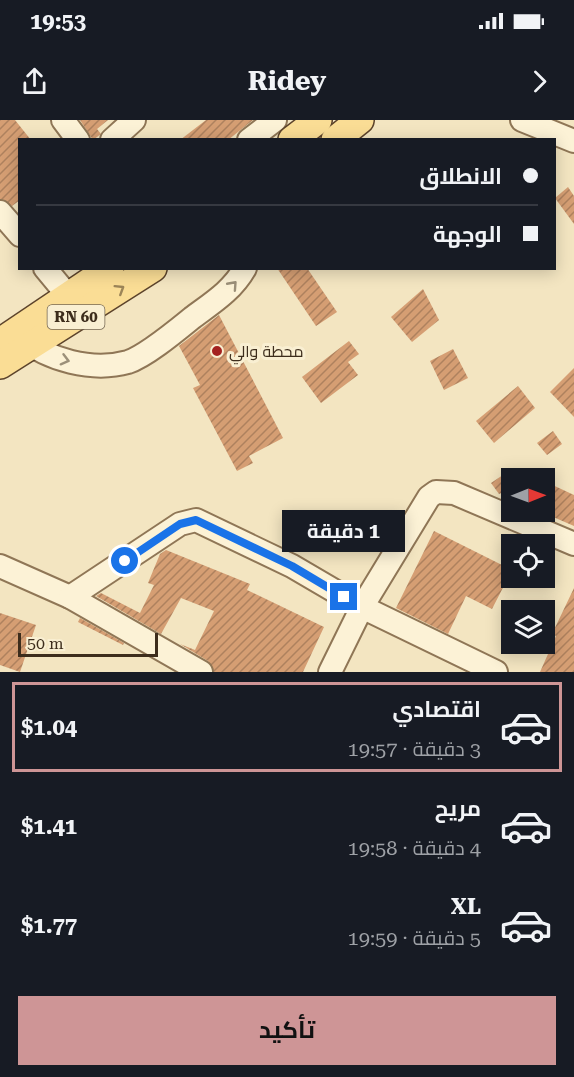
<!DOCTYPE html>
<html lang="ar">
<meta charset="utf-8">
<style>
:root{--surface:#171b24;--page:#242831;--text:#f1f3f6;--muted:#9ea1a6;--line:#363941;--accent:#ce9596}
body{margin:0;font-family:"Roboto Serif",Cairo,serif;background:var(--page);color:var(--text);direction:rtl;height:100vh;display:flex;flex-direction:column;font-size:22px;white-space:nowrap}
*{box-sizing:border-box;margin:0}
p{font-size:20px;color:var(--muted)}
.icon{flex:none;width:33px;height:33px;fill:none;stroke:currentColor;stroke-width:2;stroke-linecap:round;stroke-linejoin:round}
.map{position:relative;height:552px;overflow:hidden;direction:ltr}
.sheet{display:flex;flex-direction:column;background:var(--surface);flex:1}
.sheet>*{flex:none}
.top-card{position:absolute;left:18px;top:18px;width:538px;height:132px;border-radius:0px;box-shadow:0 3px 15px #0003;direction:rtl;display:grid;align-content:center;height:132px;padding:0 18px;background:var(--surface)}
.needle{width:39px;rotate:89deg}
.fabs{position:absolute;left:501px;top:348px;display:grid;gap:12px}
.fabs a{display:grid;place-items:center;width:54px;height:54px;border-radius:0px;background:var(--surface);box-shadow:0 3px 15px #0003;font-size:30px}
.scale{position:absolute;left:18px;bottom:15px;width:140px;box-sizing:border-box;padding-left:6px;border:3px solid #3d2d1c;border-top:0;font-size:16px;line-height:21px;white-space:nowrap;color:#3d2d1c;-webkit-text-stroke:4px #f9efd2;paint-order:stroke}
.end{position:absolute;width:27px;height:27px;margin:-14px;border:8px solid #1a73e8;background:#fff;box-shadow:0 0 0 3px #fff}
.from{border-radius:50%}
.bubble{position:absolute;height:42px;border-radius:0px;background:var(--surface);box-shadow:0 3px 15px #0003;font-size:20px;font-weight:700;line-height:42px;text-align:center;direction:rtl}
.top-card b{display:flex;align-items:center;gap:21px;height:57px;font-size:22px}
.top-card b+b{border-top:2px solid var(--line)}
.top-card i{width:15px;height:15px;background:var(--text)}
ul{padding:10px 0 0;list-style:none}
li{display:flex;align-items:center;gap:18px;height:90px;margin:0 12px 9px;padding:0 6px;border:3px solid transparent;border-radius:0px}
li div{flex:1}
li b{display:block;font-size:22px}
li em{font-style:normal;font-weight:700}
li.active{border-color:var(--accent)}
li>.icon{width:54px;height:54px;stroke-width:1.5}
.cta{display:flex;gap:12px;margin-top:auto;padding:12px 18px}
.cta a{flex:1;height:69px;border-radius:0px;background:var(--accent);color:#111;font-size:24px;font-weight:700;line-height:69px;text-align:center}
.status{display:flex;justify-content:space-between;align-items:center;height:42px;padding:0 30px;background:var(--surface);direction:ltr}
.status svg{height:16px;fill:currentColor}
header{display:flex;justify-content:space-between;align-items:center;height:78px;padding:0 18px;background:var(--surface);font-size:27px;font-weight:700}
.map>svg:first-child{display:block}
</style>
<div class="status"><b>19:53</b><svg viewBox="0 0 49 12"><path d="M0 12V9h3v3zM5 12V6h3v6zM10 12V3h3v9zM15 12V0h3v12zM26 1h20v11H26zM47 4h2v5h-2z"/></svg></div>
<header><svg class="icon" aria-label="forward" viewBox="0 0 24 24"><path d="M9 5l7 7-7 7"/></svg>Ridey<svg class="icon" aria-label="share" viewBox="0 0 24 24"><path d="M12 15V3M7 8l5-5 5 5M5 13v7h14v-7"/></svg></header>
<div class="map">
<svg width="574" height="552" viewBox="0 0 574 552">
<defs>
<pattern id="building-hatch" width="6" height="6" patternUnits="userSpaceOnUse" patternTransform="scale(1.5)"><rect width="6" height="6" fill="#d59e73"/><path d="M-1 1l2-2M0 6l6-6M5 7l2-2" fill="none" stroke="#ae815e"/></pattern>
</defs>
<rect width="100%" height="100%" fill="#f3e5c1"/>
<g fill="url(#building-hatch)">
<path d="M 0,0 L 15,0 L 31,20 L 20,20 L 20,80 L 12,86 L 0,79 Z"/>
<path d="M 80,0 L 108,0 L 97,9 L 101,14 L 93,20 Z"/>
<path d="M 206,0 L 253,0 L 228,20 L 180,20 Z"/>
<path d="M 568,67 L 574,76 L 574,104 L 555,78 Z"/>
<path d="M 277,148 L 307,148 L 337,192 L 316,206 Z"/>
<path d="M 423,169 L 439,200 L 412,222 L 391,197 Z"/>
<path d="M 219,195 L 283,318 L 249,336 L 253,343 L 237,351 L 193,268 L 200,265 L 179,226 Z"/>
<path d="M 349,221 L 359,234 L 348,242 L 358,255 L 321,283 L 302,257 Z"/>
<path d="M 453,229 L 468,258 L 444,270 L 430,241 Z"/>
<path d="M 574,248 L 574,297 L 550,272 Z"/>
<path d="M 518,266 L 535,288 L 494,323 L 476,301 Z"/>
<path d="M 553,311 L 562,324 L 547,335 L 537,323 Z"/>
<path d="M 512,349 L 512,369 L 499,374 L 491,363 Z"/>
<path d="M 544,361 L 574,375 L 574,406 L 544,393 Z"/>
<path d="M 434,411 L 512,450 L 492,489 L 466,476 L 448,514 L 396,488 Z"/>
<path d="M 166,430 L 250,464 L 247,470 L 324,507 L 303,552 L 214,552 L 208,541 L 180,524 L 195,530 L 214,491 L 181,478 L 161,514 L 96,476 L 101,473 L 140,493 L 154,465 L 148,463 L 160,434 Z"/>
<path d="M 574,468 L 574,552 L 540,552 L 556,516 L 552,514 Z"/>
<path d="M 0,493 L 36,505 L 20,552 L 0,545 Z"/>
<path d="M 80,498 L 124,523 L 123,525 L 78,502 Z"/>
</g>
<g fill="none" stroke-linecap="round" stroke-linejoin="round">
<defs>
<g id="minor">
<path d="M 63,0 L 78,20"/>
<path d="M 522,0 L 574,21"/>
<path d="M 112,20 L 134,0"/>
<path d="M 249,20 L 275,0"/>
<path d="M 0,92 L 20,115"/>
<path d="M 45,148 L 69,177"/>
<path d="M 20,217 C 48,240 92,252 128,242 C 146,236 176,211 192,198 C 212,183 232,171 245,148"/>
<path d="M 0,446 L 70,477 L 201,552"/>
<path d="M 70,477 L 180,404 L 196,400 L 292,446 L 362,487 L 496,552"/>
<path d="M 330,552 L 362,487 L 429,377 L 436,372 L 454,373 L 574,424"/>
</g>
<g id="major">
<path d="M 292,20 L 318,0"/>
<path d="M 335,20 L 360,0"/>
<path d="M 0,222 L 110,148"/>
<path d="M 0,245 L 153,148"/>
</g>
</defs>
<use href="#minor" stroke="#8f7656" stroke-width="26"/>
<use href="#major" stroke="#5c432b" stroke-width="30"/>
<use href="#minor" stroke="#fcf2d6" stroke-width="22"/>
<use href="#major" stroke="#fadd95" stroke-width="27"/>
</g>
<defs><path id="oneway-chevron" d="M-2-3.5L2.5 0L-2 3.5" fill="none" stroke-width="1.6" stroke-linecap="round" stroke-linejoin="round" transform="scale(1.5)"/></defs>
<g stroke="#9c9079">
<use href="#oneway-chevron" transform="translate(233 165) rotate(-48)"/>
<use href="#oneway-chevron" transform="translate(65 240) rotate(15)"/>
</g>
<use stroke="#9c8558" href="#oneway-chevron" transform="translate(120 169) rotate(-32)"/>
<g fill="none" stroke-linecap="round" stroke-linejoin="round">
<path stroke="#1a73e8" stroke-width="8" d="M 125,441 L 180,404 L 196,400 L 292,446 L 344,477"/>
</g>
<circle fill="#a42220" stroke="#f9efd2" stroke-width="2" cx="217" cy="231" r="6"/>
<g text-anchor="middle" stroke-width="6" stroke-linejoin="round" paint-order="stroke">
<rect fill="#f9efd2" stroke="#756753" stroke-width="1.5" x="47.5" y="185" width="57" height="24" rx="4.5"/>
<g font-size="15" font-weight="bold" fill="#3d2d1c">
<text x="76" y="202">RN 60</text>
</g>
<g font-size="16" fill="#3d2d1c" stroke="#f9efd2" text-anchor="start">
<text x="229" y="237">محطة والي</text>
</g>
</g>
</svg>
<div class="fabs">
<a><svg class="needle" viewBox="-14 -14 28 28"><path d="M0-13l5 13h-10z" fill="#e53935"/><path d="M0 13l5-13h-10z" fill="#9ea1a6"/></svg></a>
<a><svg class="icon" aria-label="locate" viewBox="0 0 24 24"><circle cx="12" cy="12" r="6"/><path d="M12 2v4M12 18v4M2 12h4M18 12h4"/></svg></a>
<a><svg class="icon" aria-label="layers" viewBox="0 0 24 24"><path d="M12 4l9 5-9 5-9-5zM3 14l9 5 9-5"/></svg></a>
</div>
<div class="scale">50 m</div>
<i class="end from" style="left:125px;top:441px"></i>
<i class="end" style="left:344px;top:477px"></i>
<div class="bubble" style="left:282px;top:390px;width:123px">1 دقيقة</div>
<div class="top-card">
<b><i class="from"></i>الانطلاق</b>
<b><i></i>الوجهة</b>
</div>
</div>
<section class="sheet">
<ul>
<li class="active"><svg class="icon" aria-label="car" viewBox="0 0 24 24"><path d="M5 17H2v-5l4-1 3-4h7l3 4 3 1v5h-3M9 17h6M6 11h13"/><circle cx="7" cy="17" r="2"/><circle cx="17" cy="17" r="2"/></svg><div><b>اقتصادي</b><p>3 دقيقة · 19:57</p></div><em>$1.04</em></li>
<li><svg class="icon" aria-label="car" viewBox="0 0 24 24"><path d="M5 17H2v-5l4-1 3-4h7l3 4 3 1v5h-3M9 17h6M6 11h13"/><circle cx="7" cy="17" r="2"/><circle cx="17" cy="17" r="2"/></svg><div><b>مريح</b><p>4 دقيقة · 19:58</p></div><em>$1.41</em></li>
<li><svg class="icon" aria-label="car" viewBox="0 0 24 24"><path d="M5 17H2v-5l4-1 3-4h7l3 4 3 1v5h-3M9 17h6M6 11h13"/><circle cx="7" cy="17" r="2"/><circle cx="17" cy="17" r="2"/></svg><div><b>XL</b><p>5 دقيقة · 19:59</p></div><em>$1.77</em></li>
</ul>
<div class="cta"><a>تأكيد</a></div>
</section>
